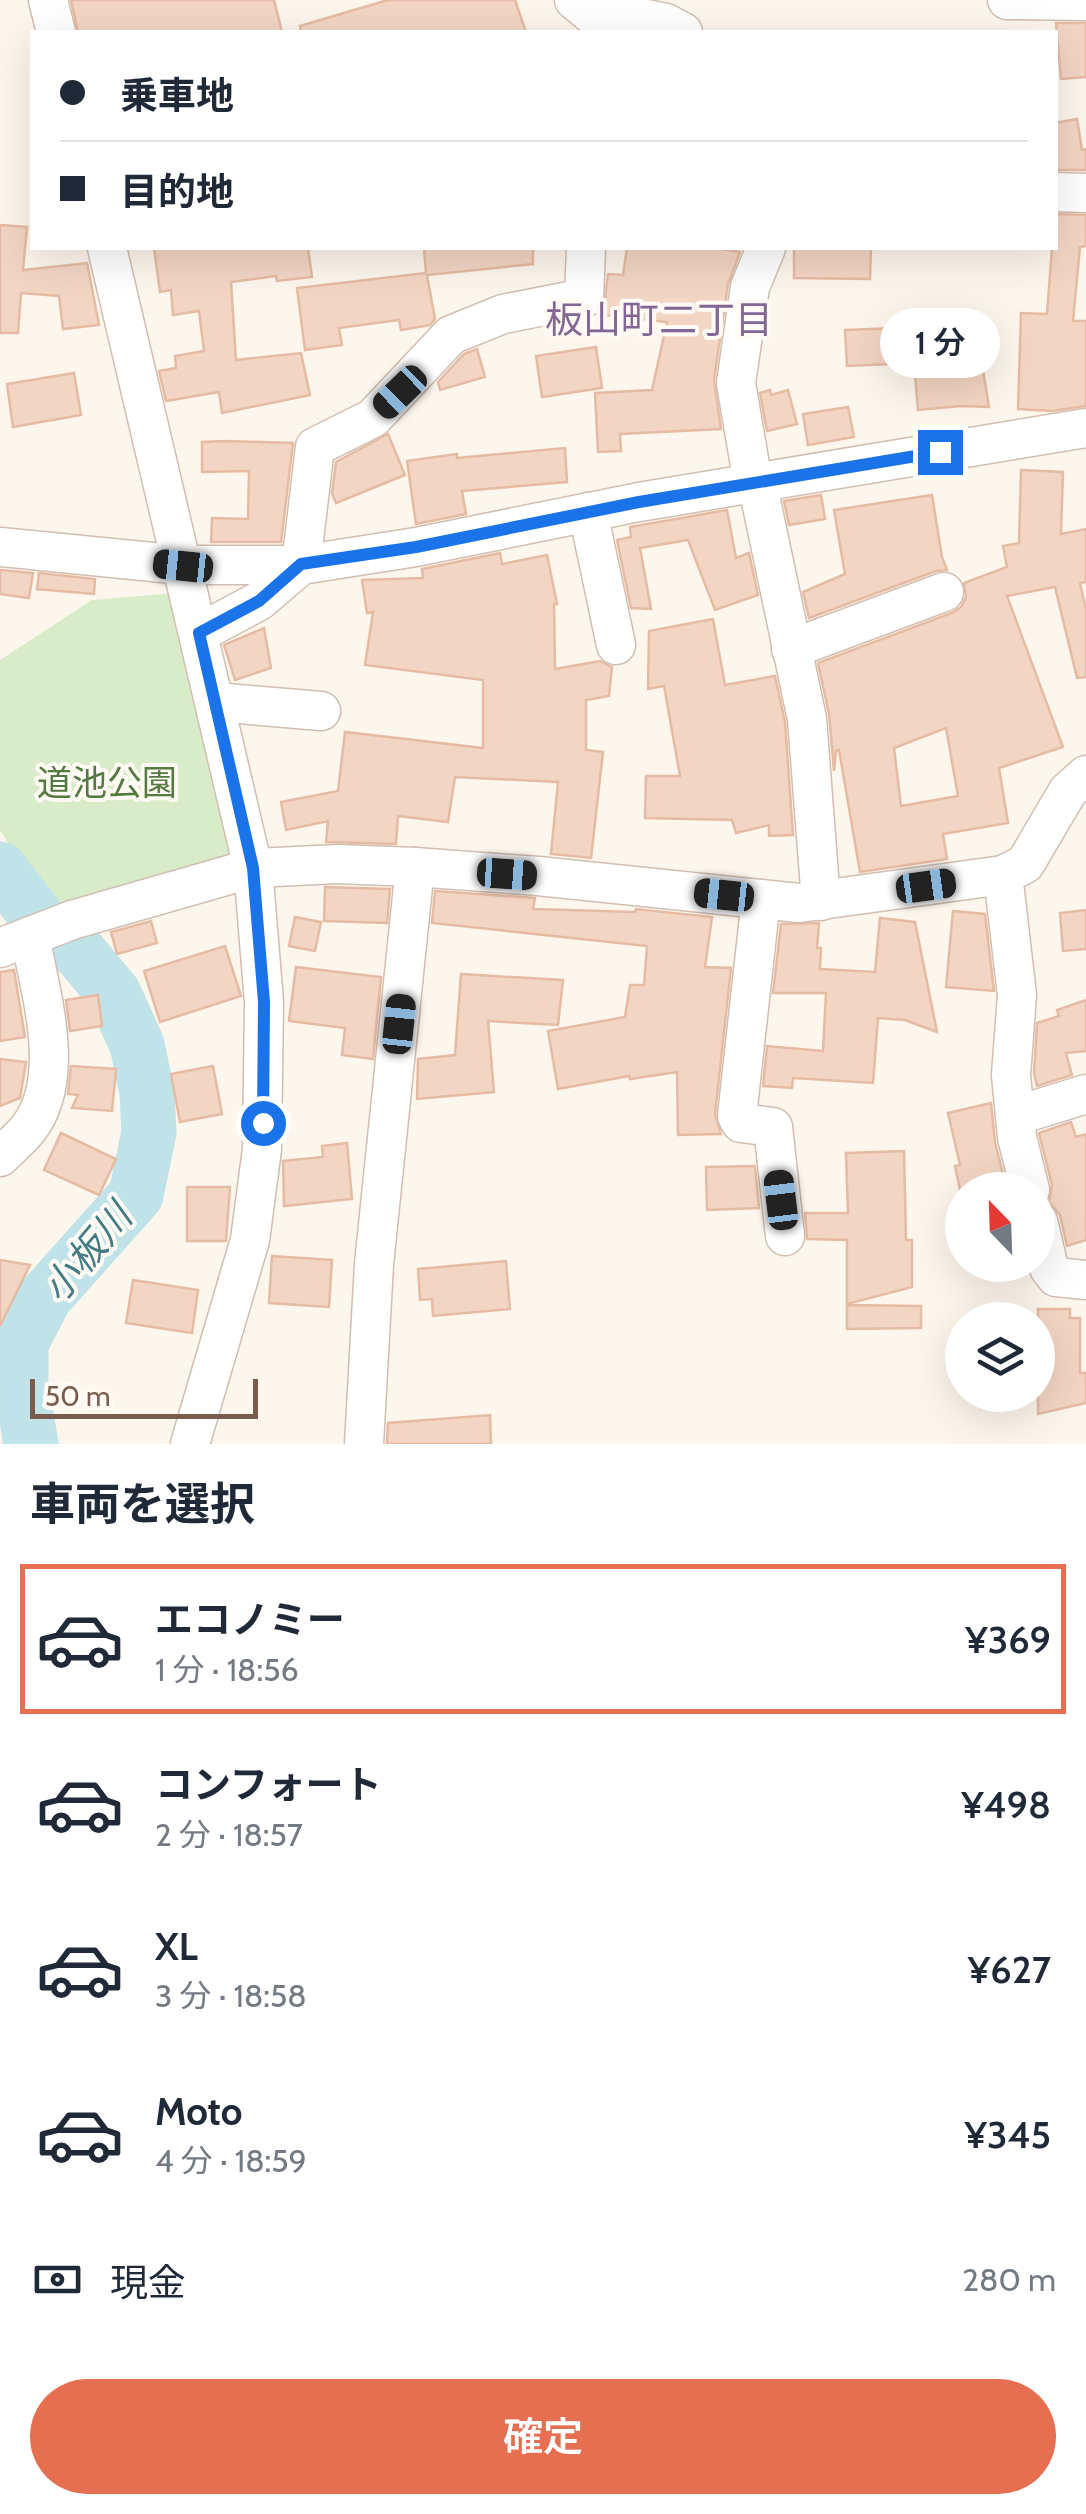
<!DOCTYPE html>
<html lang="ja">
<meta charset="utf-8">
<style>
:root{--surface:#fff;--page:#f6f6f7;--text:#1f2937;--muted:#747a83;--line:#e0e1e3;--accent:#e76f51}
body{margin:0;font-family:Cabin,"Noto Sans JP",sans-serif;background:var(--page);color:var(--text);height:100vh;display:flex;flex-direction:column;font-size:38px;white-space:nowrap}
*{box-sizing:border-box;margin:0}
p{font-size:32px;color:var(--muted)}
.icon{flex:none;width:55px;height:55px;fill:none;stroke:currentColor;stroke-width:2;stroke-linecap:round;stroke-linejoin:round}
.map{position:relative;height:1444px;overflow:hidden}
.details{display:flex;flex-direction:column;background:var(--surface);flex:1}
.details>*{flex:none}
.top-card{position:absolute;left:30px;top:30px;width:1028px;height:220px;border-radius:0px;box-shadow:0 10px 40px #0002;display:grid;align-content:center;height:220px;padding:0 30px;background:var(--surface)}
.needle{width:65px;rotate:337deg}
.fabs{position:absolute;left:945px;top:1172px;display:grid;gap:20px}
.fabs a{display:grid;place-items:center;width:110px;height:110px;border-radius:50%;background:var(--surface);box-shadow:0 10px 40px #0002;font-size:50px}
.scale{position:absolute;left:30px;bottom:25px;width:228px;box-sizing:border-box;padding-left:10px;border:5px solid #7a5c4d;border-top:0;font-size:28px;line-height:35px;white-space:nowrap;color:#7a5c4d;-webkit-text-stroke:8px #fffaf3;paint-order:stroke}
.end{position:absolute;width:45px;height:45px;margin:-22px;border:12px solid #1a73e8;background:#fff;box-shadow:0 0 0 5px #fff}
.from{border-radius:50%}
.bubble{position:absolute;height:70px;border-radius:35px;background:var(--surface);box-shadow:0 10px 40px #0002;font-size:32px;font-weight:600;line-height:70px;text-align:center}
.car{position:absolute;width:30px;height:60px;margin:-30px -15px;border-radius:12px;box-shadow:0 0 8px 2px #0007;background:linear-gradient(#222 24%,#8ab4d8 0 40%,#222 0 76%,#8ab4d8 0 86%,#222 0)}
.top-card b{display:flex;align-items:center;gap:35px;height:95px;font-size:38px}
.top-card b+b{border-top:2px solid var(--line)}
.top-card i{width:25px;height:25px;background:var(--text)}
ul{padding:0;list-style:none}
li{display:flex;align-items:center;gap:30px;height:150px;margin:0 20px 15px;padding:0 10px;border:5px solid transparent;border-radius:0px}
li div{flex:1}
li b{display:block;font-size:38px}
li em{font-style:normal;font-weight:600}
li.current{border-color:var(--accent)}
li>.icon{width:90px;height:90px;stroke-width:1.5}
h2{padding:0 30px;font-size:45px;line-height:120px}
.pay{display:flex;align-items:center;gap:25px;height:110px;padding:0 30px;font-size:38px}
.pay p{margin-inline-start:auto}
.action{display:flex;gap:20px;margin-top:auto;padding:20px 30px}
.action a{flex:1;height:115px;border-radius:60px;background:var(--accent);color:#fff;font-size:40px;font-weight:600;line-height:115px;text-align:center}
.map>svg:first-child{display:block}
</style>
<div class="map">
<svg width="1086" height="1444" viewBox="0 0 1086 1444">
<rect width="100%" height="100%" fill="#fdf6ec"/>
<path fill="#d8ecc9" d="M 173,593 L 237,860 L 49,910 L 0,830 L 0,660 L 92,600 Z"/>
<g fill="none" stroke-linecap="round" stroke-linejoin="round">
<path stroke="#bfe3e8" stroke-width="55" d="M 0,869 L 45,927 L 80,953 L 114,994 L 137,1045 L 147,1093 L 149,1132 L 136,1195 L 45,1297 L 21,1343 L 21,1385 L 31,1444"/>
</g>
<g fill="#f3d5c3" stroke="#e6bba3" stroke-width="2.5" fill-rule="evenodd">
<path d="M 71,0 L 274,0 L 282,32 L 78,32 Z"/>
<path d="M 388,0 L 515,0 L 526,32 L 301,32 L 300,26 Z"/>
<path d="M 1056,23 L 1086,23 L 1086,77 L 1061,79 Z"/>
<path d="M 1077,119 L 1082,150 L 1086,149 L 1086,170 L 1055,170 L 1055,123 Z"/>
<path d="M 1055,214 L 1086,215 L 1086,246 L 1080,247 L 1073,321 L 1086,321 L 1086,406 L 1052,411 L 1018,409 L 1021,313 L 1047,314 L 1052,248 L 1055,248 Z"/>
<path d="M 0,225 L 27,227 L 23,270 L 87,263 L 99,325 L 63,329 L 59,296 L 21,293 L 18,333 L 0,333 Z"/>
<path d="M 154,248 L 308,248 L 312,277 L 277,281 L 276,276 L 231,282 L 236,360 L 301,353 L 310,395 L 222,413 L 219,392 L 166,401 L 159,371 L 176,368 L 175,356 L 204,351 L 199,311 L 173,315 L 171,290 L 160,292 Z"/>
<path d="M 424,248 L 533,248 L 533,264 L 427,275 L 435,319 L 430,325 L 401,330 L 399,320 L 339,328 L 342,345 L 305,350 L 297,288 L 426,273 Z"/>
<path d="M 627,248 L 717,248 L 740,252 L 728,284 L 714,380 L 721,429 L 620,434 L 621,451 L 598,452 L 595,393 L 652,390 L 667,322 L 603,315 L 608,274 L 623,275 Z"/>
<path d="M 794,248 L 871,248 L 870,279 L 794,278 Z"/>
<path d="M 973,310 L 989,407 L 961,406 L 918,410 L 914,363 L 847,366 L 845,330 L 925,327 L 924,318 Z"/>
<path d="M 596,347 L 602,388 L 542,397 L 536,356 Z"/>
<path d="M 477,349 L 485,377 L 440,390 L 438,382 L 464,354 Z"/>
<path d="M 74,373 L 81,415 L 13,427 L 7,384 Z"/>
<path d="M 770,390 L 771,395 L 788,390 L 797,424 L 767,431 L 760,393 Z"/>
<path d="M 848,407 L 854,437 L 808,445 L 803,414 Z"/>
<path d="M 388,434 L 405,475 L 336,503 L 332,493 L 336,462 Z"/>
<path d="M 225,441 L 293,443 L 281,542 L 211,542 L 212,518 L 248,519 L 249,471 L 202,472 L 202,442 Z"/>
<path d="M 565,448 L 567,482 L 462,491 L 466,514 L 416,524 L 407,461 L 457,454 L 457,458 Z"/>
<path d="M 1021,470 L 1063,472 L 1061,534 L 1086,529 L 1086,582 L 1080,583 L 1086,610 L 1086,677 L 1077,678 L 1055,587 L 1007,596 L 1063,747 L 999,768 L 1008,823 L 943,834 L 947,859 L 860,872 L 839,750 L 836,751 L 834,771 L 829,714 L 818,663 L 952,613 L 961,607 L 966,597 L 964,583 L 1007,567 L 1003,546 L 1019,543 ZM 946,728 L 958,796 L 901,806 L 894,748 Z"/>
<path d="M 821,495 L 825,519 L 789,525 L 784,501 Z"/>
<path d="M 932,495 L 942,557 L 947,570 L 936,571 L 809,618 L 803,592 L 845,574 L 834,510 Z"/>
<path d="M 727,510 L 736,558 L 749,553 L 758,595 L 715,610 L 688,540 L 640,548 L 651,609 L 631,608 L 617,540 L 631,537 L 630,527 Z"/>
<path d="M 500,553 L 502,564 L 547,555 L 557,604 L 554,604 L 555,669 L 600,661 L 612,667 L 609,696 L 586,700 L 586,750 L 603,752 L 591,858 L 551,854 L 558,782 L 455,777 L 448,822 L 398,816 L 396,844 L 326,842 L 328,821 L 286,830 L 281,802 L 338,791 L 345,732 L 483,748 L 483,680 L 365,665 L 373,612 L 367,613 L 362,580 L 423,578 L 422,569 Z"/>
<path d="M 0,570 L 33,573 L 29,598 L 0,594 Z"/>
<path d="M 39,573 L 95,579 L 94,594 L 37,589 Z"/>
<path d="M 713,619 L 725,685 L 775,676 L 785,722 L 793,835 L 769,836 L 769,825 L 736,833 L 732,820 L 645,818 L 646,776 L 680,776 L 664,686 L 648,689 L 649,631 Z"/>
<path d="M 264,628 L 271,668 L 235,680 L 224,645 Z"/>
<path d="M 325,887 L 390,889 L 387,923 L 324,921 Z"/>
<path d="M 435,891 L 535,898 L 533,909 L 635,912 L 636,909 L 712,917 L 705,967 L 731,968 L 715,1114 L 721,1134 L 678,1135 L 677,1072 L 630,1079 L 629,1076 L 558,1089 L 548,1031 L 625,1017 L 630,985 L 644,985 L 647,946 L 432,923 Z"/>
<path d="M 1086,910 L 1086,949 L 1063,951 L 1060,913 Z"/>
<path d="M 953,911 L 985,914 L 994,991 L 946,987 Z"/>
<path d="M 295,917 L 321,922 L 315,951 L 289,946 Z"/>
<path d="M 880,918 L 915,922 L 937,1032 L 905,1020 L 878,1018 L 873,1083 L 793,1078 L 792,1088 L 763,1086 L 767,1046 L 823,1051 L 826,993 L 773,993 L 781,924 L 819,923 L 817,948 L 821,948 L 820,969 L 875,972 Z"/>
<path d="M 151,921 L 157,943 L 117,954 L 111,932 Z"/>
<path d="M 225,946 L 241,996 L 160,1022 L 144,971 Z"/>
<path d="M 296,967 L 381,977 L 373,1059 L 342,1055 L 345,1028 L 289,1021 Z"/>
<path d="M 14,970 L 25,1037 L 0,1041 L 0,972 Z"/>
<path d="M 461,974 L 563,980 L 558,1025 L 488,1021 L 494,1092 L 417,1099 L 418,1059 L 455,1055 Z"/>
<path d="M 98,995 L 102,1026 L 70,1031 L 66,1000 Z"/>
<path d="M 1086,1000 L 1086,1051 L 1066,1053 L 1072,1075 L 1037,1086 L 1034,1073 L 1037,1023 L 1059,1016 L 1057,1010 Z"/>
<path d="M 0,1059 L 26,1062 L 20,1098 L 0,1106 Z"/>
<path d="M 71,1066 L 116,1069 L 112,1111 L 72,1108 L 78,1095 L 68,1094 Z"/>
<path d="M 213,1066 L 222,1114 L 180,1122 L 171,1074 Z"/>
<path d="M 991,1103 L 995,1142 L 1006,1187 L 960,1190 L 955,1166 L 960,1165 L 948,1113 Z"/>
<path d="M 1071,1122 L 1076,1137 L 1086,1134 L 1086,1240 L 1067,1246 L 1060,1215 L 1049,1202 L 1052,1185 L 1039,1133 Z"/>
<path d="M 61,1133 L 116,1159 L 99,1195 L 44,1170 Z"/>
<path d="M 347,1143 L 352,1199 L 284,1206 L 283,1161 L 323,1157 L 322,1146 Z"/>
<path d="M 904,1151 L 906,1240 L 912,1240 L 912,1287 L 847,1304 L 847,1240 L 807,1239 L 805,1213 L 848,1213 L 846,1153 Z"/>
<path d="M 755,1166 L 759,1208 L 707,1210 L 706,1167 Z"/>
<path d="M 187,1187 L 230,1187 L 226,1241 L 187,1241 Z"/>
<path d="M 272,1256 L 332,1260 L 329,1307 L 269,1303 Z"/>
<path d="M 0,1260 L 30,1265 L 0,1326 Z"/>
<path d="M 506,1261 L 510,1309 L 433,1316 L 432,1299 L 420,1300 L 418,1269 Z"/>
<path d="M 133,1280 L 198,1290 L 192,1333 L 126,1323 Z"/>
<path d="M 847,1305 L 921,1306 L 921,1328 L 847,1329 Z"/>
<path d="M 1038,1309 L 1070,1309 L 1070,1318 L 1080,1318 L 1080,1373 L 1086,1373 L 1086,1403 L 1038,1414 Z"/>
<path d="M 490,1415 L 491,1444 L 387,1444 L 388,1423 Z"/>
</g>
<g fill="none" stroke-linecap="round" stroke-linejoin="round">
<defs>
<g id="minor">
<path d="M 48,0 L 56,32"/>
<path d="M 574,0 L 596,18 L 641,18 L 666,23 L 683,32"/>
<path d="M 1007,0 L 1086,1"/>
<path d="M 1055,192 L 1086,193"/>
<path d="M 107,248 L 253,868 L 264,1002 L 262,1149 L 250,1240 L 190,1444"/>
<path d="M 757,482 L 807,719 L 821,901"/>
<path d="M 753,483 L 736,383 L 750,287 L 766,248"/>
<path d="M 588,512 L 616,645"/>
<path d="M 0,547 L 183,565 L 301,565 L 416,547 L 639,502 L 1086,428"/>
<path d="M 199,633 L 259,601 L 301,565 L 315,447 L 373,418 L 451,335 L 503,314 L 584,298 L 586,248"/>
<path d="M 791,649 L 944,592"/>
<path d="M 215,702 L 321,711"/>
<path d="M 1003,875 L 1017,995 L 1011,1075 L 1017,1137 L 1030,1190"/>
<path d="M 761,899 L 737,1116 L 741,1123 L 773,1127 L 785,1236"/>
<path d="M 0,948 L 72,920 L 253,868 L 338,864 L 415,867 L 538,876 L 799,903 L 1003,875 L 1025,864 L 1068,791 L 1086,775"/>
<path d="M 1015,1116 L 1086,1094"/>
<path d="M 0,1157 C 9,1148 20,1139 28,1129 C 68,1079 40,992 30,936"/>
<path d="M 1038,1221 L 1049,1268 L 1056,1277 L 1086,1280"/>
<path d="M 364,1444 L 374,1264 L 415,867"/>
</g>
</defs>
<use href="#minor" stroke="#d1beb0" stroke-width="41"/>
<use href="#minor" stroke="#fff" stroke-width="38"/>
</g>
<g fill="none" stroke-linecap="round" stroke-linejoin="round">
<path stroke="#1a73e8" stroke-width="12" d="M 263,1123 L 264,1002 L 253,868 L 199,633 L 259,601 L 301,564 L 416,547 L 639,502 L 940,452"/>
</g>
<g text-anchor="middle" stroke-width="8" stroke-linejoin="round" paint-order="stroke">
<g font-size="35" fill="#537a41" stroke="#fffaf3">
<text x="107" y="795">道池公園</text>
</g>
<g font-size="38" fill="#846695" stroke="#fffaf3">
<text x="659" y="333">板山町二丁目</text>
</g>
<g font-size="38" font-style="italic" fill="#437c86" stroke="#fffaf3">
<text transform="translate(87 1253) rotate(-50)" y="13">小板川</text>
</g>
</g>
</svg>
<div class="fabs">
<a><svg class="needle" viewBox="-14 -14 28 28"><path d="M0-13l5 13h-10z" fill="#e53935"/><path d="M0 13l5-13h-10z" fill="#747a83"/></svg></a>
<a><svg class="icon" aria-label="layers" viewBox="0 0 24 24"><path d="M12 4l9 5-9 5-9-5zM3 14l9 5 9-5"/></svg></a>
</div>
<div class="scale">50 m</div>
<i class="end from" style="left:263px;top:1123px"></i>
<i class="end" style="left:940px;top:452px"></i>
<div class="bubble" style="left:880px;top:308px;width:120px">1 分</div>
<i class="car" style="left:400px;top:392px;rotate:226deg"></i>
<i class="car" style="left:183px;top:566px;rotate:276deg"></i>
<i class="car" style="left:507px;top:874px;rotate:94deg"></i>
<i class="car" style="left:926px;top:886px;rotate:82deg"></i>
<i class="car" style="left:724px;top:895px;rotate:276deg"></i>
<i class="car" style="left:399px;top:1024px;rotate:6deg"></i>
<i class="car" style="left:781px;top:1200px;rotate:353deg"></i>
<div class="top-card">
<b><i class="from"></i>乗車地</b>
<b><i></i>目的地</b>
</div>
</div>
<section class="details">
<h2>車両を選択</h2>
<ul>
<li class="current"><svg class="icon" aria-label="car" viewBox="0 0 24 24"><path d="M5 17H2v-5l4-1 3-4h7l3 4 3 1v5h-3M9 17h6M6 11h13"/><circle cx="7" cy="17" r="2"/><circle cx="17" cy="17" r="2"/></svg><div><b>エコノミー</b><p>1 分 · 18:56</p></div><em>¥369</em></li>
<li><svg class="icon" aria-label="car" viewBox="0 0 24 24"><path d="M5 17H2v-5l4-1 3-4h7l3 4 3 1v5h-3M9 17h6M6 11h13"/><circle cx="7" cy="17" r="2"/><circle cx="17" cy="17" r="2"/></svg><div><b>コンフォート</b><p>2 分 · 18:57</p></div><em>¥498</em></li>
<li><svg class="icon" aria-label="car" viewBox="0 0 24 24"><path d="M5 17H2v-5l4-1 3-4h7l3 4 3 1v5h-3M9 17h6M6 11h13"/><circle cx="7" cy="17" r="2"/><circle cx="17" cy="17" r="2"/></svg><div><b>XL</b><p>3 分 · 18:58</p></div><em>¥627</em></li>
<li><svg class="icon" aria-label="car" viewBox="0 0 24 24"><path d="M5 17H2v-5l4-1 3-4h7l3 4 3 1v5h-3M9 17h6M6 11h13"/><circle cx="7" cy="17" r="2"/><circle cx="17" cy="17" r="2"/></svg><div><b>Moto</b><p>4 分 · 18:59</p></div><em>¥345</em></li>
</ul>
<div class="pay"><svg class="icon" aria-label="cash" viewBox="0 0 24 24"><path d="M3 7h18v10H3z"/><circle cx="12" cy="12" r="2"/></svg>現金<p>280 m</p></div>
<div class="action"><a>確定</a></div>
</section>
